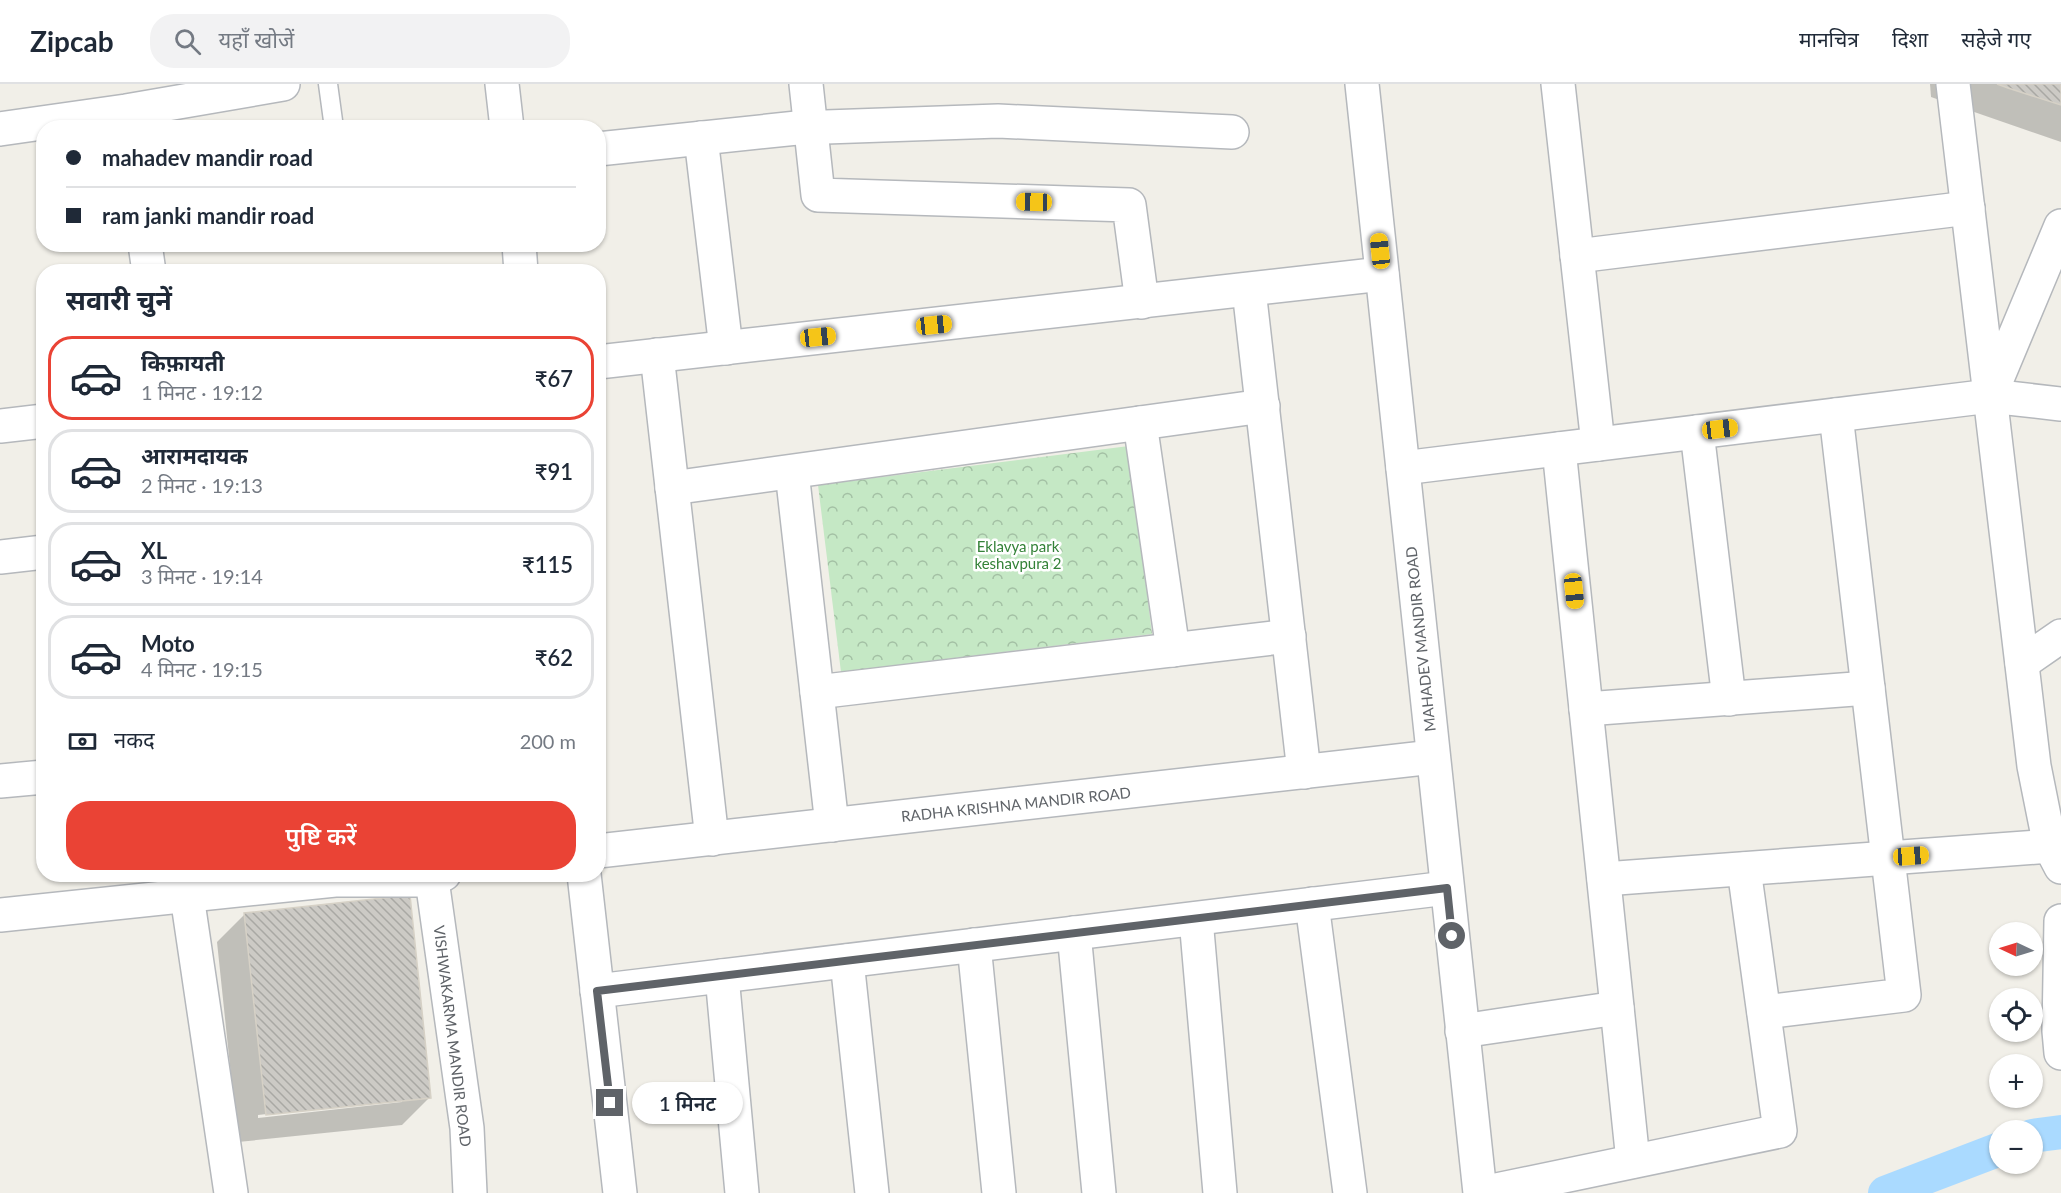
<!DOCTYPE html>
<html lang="hi">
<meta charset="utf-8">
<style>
:root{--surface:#fff;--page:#f2f2f3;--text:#1f2937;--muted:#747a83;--line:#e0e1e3;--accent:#ea4335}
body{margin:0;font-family:Lato,"Noto Sans Devanagari",sans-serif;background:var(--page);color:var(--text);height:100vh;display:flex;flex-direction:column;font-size:22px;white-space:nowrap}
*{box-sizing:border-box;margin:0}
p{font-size:20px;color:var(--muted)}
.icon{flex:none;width:33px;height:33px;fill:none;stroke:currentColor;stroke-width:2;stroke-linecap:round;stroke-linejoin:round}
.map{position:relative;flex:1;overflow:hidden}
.panel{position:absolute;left:36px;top:180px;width:570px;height:618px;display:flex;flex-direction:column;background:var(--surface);border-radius:24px;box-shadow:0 2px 4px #0004}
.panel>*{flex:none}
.guide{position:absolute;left:36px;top:36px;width:570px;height:132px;border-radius:24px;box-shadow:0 2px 4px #0004;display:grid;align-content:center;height:132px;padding:0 30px;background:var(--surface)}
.needle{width:39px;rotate:274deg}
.tools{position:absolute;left:1989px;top:838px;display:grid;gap:12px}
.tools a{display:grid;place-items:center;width:54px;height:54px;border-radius:50%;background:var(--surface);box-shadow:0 2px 4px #0004;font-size:30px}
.end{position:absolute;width:27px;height:27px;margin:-14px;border:8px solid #5f6368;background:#fff;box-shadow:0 0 0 3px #fff}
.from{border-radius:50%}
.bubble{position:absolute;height:42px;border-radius:21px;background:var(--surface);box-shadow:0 2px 4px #0004;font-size:20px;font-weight:600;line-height:42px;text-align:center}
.car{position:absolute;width:18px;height:36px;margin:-18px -9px;border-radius:8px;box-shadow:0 0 4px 2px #0007;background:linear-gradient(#f5c518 24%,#345 0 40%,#f5c518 0 76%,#345 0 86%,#f5c518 0)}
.guide b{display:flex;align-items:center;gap:21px;height:57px;font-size:22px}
.guide b+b{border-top:2px solid var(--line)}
.guide i{width:15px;height:15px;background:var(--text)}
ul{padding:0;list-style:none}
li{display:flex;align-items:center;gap:18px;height:84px;margin:0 12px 9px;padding:0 18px;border:3px solid var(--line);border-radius:24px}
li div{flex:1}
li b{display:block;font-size:22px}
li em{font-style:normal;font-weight:600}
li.active{border-color:var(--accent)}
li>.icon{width:54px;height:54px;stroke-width:1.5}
h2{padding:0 30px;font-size:27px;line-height:72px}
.pay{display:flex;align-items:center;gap:15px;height:66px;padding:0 30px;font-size:22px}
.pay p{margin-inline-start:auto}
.action{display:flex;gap:12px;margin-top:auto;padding:12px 30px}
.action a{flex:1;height:69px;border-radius:24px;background:var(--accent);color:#fff;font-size:24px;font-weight:600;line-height:69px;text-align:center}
header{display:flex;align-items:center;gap:36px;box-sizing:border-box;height:84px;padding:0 30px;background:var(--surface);border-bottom:2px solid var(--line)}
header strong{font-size:28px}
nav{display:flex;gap:33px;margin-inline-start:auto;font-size:21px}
.search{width:420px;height:54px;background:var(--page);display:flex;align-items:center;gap:15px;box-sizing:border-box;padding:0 21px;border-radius:24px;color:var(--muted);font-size:22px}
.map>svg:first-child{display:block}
</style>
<header>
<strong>Zipcab</strong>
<div class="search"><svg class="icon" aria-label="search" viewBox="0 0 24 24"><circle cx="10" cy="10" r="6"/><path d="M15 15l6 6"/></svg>यहाँ खोजें</div>
<nav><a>मानचित्र</a><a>दिशा</a><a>सहेजे गए</a></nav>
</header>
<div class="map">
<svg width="2061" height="1109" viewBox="0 0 2061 1109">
<defs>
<pattern id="forest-crowns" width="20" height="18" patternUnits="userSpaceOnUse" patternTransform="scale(1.5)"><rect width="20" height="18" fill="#c5e8c5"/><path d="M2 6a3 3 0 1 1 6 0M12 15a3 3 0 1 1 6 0" fill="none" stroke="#a3c0a4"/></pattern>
<pattern id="building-back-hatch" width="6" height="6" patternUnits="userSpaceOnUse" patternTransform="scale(1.5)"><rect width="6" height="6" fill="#cccac5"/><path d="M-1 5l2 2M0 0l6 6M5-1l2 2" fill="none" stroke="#a9a8a4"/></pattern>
</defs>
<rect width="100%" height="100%" fill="#f1efe8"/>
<path fill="url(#forest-crowns)" d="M 1129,362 L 1152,550 L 841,588 L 818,401 Z"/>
<g fill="#0003" fill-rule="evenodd">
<path d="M 1930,0 L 2061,0 L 2061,58 L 1931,13 Z"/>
<path d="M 244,831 L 430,1013 L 402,1041 L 238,1058 L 217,858 ZM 402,1015 L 402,1018 L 258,1034 L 258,1031 Z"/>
</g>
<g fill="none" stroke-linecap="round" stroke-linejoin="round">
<g stroke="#aadaff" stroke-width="34">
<path d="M 2032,1052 L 2061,1048"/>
<path d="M 1885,1109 L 2000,1065"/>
</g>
</g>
<g fill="url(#building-back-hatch)" stroke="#d6d1c6" stroke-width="1.5">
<path d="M 1997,0 L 2061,0 L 2061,21 L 2008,4 Z"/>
<path d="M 410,811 L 431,1014 L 266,1031 L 244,829 Z"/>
</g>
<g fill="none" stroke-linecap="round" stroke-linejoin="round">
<defs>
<path id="service" d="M 328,0 L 334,44"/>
<g id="minor">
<path d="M 502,0 L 507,44"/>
<path d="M 806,0 L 818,111 L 1129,121 L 1142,218"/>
<path d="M 1362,0 L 1480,1109"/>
<path d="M 1558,0 L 1598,360"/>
<path d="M 1953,0 L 2034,682 L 2050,762 L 2061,783"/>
<path d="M 0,45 L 126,27 L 283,0"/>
<path d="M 701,54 L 726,264"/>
<path d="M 598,65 L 797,44 L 998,37 L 1232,48"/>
<path d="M 145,160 L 149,188"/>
<path d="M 519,160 L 521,188"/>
<path d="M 1577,172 L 1968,124"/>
<path d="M 1249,206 L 1304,688"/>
<path d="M 657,271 L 712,755"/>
<path d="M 598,278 L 1382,190"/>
<path d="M 1991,309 L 2061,142"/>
<path d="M 1140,339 L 1173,566"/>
<path d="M 0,342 L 44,337"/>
<path d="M 1697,348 L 1729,615"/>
<path d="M 1559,365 L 1633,1077"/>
<path d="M 1403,384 L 1990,312 L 2061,320"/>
<path d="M 792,388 L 832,741"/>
<path d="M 672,404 L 1263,322"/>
<path d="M 0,473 L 44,468"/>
<path d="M 2022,579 L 2061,552"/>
<path d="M 817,608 L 1289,552"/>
<path d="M 1586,625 L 1868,604"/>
<path d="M 0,697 L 44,693"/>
<path d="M 598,767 L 1433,673"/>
<path d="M 584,790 L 620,1109"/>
<path d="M 1604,795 L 2050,762"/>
<path d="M 432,796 L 467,1044 L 470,1109"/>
<path d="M 187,812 L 231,1109"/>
<path d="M 1312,820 L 1350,1109"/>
<path d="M 0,831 L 335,796 L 432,796 L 444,790"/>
<path d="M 1196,835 L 1220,1109"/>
<path d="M 1074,849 L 1099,1109"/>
<path d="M 974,861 L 999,1109"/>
<path d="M 847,877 L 872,1109"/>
<path d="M 722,892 L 742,1109"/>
<path d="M 597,907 L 1447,804"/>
<path d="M 1764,928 L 1904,911 L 1836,331"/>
<path d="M 1462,947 L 1617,924"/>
<path d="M 1482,1109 L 1780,1047 L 1744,785"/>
</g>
<path id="tertiary" d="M 2061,837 L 2059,947 L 2061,969"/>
</defs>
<use href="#service" stroke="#b5b8bc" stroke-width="21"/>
<use href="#minor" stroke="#b5b8bc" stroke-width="36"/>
<use href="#tertiary" stroke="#b5b8bc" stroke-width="36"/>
<use href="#service" stroke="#fff" stroke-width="18"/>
<use href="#minor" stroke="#fff" stroke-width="33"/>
<use href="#tertiary" stroke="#fff" stroke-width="33"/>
</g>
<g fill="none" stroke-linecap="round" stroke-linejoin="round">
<path stroke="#5f6368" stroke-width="8" d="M 610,1019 L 597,907 L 1447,804 L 1452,852"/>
</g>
<g text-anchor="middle" stroke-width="5" stroke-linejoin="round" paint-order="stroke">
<g font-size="15" fill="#348238" stroke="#fff">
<text x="1018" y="468">Eklavya park<tspan x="1018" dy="17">keshavpura 2</tspan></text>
</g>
<g font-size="15" fill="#5f6368" stroke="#fff">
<text transform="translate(1421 555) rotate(-96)" y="5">MAHADEV MANDIR ROAD</text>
<text transform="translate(1016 721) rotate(-6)" y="5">RADHA KRISHNA MANDIR ROAD</text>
<text transform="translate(452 952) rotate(83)" y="5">VISHWAKARMA MANDIR ROAD</text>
</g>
</g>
</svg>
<div class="tools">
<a><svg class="needle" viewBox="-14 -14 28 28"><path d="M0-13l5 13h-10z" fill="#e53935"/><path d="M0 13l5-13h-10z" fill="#747a83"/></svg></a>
<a><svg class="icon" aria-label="locate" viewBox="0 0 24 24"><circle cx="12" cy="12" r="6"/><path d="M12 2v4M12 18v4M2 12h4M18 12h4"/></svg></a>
<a>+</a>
<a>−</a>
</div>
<i class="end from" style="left:1452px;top:852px"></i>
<i class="end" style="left:610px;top:1019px"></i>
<div class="bubble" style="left:632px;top:998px;width:111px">1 मिनट</div>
<i class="car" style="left:1034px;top:118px;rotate:271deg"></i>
<i class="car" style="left:1380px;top:167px;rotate:354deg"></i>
<i class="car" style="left:934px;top:241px;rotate:84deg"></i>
<i class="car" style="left:818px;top:253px;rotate:84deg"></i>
<i class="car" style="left:1720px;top:345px;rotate:83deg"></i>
<i class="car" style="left:1574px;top:507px;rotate:174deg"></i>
<i class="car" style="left:1911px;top:772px;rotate:86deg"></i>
<div class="guide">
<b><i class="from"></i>mahadev mandir road</b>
<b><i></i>ram janki mandir road</b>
</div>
<section class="panel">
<h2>सवारी चुनें</h2>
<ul>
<li class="active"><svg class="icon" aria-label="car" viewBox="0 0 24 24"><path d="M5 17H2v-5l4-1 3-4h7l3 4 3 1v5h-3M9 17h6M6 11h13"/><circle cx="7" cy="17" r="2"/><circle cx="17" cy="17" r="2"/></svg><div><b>किफ़ायती</b><p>1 मिनट · 19:12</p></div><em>₹67</em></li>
<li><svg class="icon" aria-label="car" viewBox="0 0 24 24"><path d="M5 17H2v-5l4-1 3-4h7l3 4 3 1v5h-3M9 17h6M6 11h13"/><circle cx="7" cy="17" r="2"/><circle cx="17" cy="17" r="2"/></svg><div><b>आरामदायक</b><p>2 मिनट · 19:13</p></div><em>₹91</em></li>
<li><svg class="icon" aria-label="car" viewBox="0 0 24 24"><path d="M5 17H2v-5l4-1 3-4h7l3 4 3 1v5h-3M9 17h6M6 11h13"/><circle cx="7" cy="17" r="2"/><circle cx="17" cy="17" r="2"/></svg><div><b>XL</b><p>3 मिनट · 19:14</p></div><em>₹115</em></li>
<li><svg class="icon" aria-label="car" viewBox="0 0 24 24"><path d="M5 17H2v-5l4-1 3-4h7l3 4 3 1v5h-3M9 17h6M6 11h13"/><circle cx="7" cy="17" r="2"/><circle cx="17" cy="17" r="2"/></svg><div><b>Moto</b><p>4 मिनट · 19:15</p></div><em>₹62</em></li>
</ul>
<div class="pay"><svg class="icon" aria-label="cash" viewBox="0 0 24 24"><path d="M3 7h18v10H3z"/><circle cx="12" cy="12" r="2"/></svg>नकद<p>200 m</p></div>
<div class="action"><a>पुष्टि करें</a></div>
</section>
</div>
